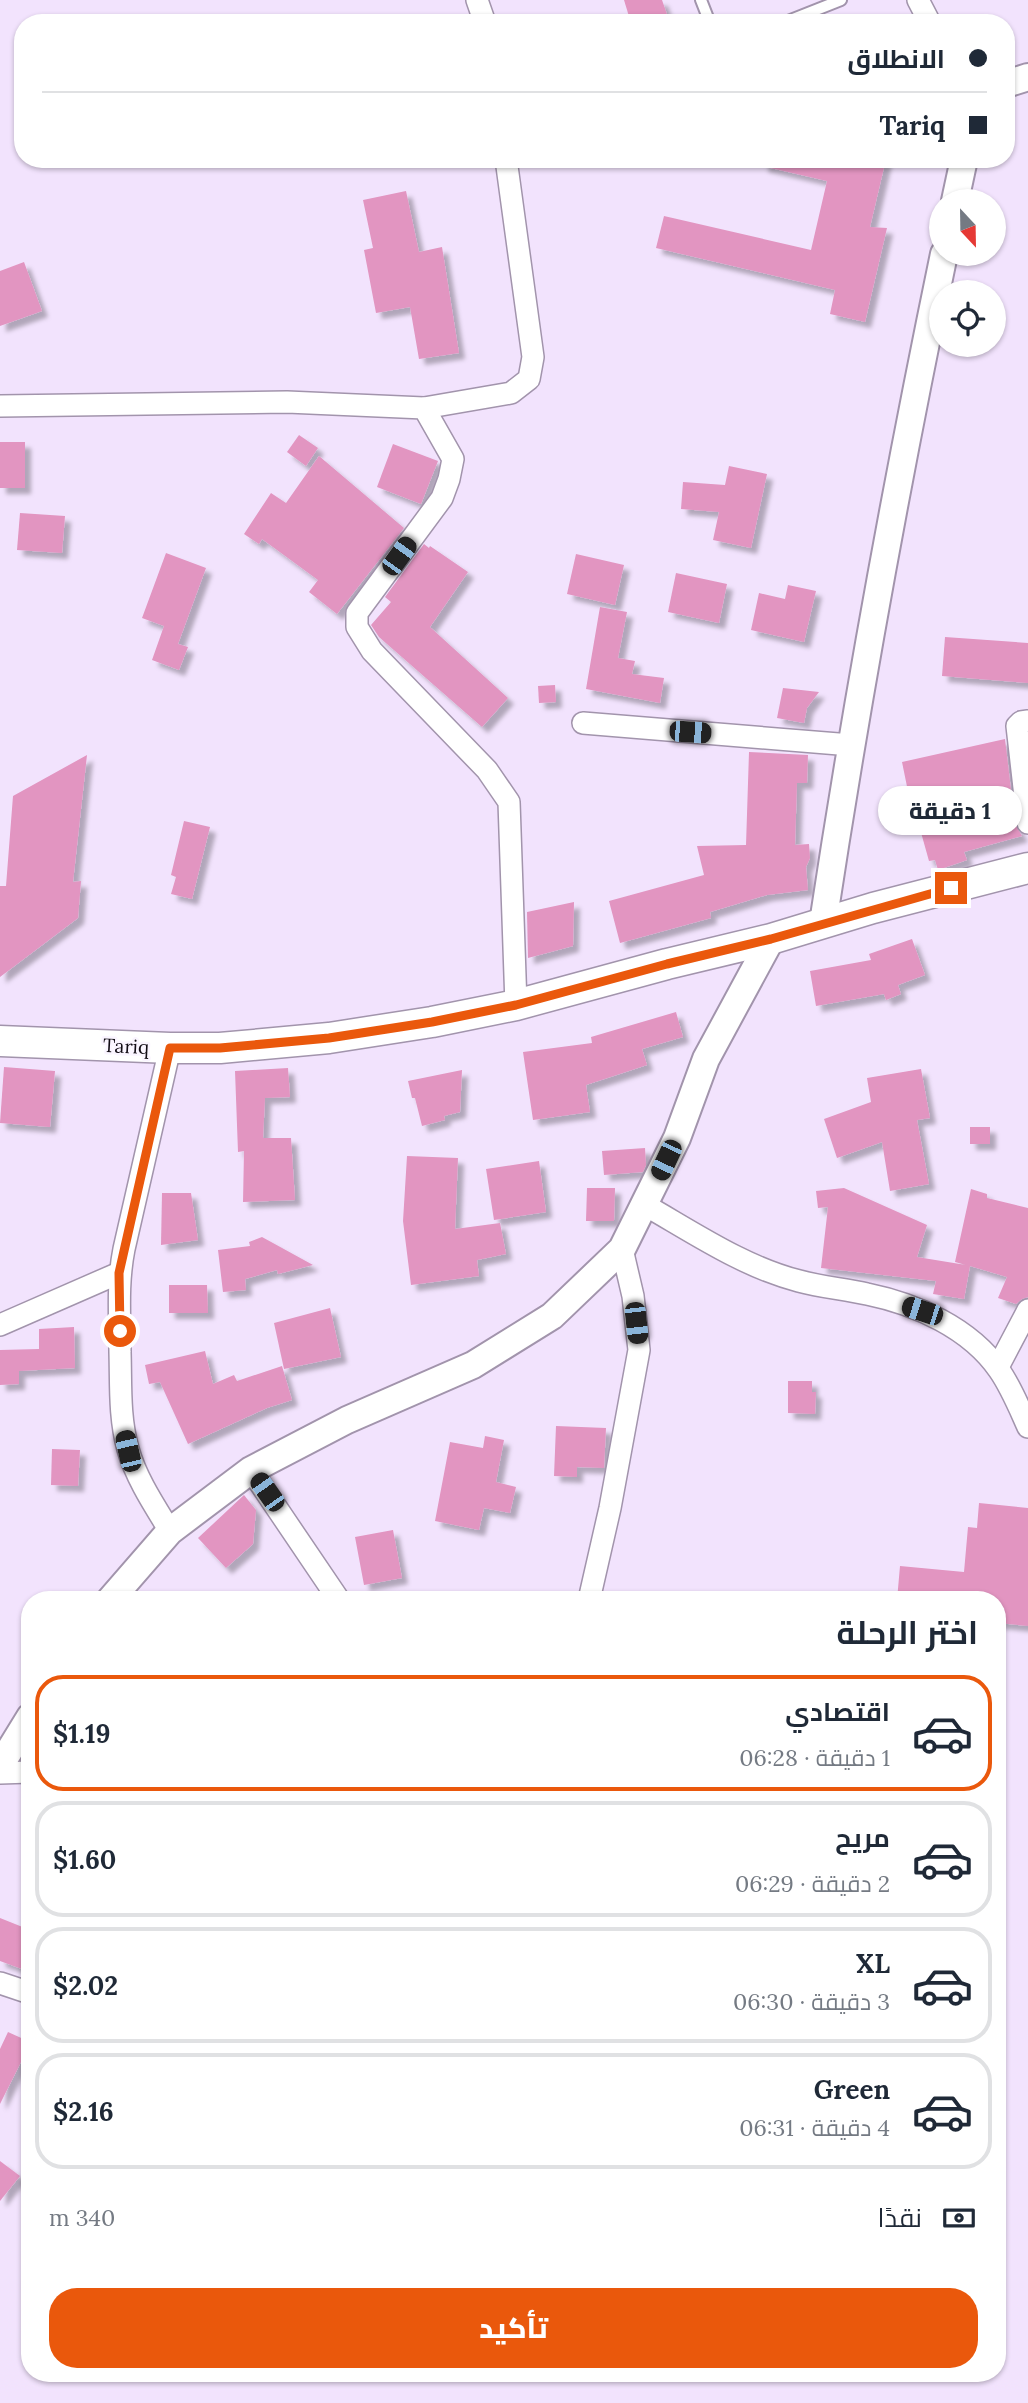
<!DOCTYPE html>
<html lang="ar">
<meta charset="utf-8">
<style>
:root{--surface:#fff;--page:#f6f6f7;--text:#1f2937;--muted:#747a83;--line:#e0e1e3;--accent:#ea580c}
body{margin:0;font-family:Lora,Cairo,serif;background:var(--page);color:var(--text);direction:rtl;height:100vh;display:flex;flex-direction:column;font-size:26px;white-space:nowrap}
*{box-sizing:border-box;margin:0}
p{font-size:23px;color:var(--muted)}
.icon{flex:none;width:38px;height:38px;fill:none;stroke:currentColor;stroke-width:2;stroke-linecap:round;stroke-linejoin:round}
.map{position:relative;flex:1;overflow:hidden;direction:ltr}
.panel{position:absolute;left:21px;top:1591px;width:985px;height:791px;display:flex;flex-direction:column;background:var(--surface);border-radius:28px;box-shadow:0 2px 5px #0004;direction:rtl}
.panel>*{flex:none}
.hud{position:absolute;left:14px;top:14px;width:1001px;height:154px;border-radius:28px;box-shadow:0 2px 5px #0004;direction:rtl;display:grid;align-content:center;height:154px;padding:0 28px;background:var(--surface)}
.needle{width:46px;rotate:158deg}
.buttons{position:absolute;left:929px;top:189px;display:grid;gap:14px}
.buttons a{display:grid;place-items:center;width:77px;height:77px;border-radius:50%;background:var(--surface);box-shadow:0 2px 5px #0004;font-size:35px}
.end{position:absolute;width:32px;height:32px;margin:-16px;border:9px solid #ea580c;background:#fff;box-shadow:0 0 0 4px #fff}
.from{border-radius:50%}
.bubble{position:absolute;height:49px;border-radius:24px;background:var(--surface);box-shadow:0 2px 5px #0004;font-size:23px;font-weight:800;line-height:49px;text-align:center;direction:rtl}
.car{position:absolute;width:21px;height:42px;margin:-21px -10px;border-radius:9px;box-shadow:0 0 5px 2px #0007;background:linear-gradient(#222 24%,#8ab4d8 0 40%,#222 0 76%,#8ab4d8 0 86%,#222 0)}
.hud b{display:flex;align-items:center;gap:24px;height:66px;font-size:26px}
.hud b+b{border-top:2px solid var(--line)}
.hud i{width:18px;height:18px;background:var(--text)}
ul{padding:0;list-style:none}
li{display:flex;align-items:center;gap:21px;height:116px;margin:0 14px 10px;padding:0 14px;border:4px solid var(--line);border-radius:28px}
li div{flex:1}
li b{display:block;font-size:26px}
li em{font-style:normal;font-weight:800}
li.current{border-color:var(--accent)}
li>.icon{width:63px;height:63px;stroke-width:1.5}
h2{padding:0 28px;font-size:32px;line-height:84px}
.pay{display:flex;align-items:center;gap:18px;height:77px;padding:0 28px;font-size:26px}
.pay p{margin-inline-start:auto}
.action{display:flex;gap:14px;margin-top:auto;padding:14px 28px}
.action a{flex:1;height:80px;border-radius:28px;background:var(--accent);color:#fff;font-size:28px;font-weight:800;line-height:80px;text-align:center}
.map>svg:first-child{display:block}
</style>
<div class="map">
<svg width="1028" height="2403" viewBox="0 0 1028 2403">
<defs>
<filter id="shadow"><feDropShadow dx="6" dy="6" stdDeviation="2" flood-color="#0004"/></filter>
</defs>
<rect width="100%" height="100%" fill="#f2e3fd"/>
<g fill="#e295c1" filter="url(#shadow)">
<path d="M 624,0 L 662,0 L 670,23 L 631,23 Z"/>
<path d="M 763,159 L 886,159 L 870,227 L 887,228 L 865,322 L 830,314 L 835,290 L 656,248 L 664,216 L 811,250 L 827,181 L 762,166 Z"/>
<path d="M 406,191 L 419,252 L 442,247 L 459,353 L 419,359 L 410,307 L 376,313 L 364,250 L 373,248 L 363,200 Z"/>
<path d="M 24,262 L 42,311 L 0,326 L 0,271 Z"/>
<path d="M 299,435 L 318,448 L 306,466 L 287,452 Z"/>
<rect x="0" y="442" width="25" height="46"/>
<path d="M 393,444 L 438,461 L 421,504 L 377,487 Z"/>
<path d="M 319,456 L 404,528 L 337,614 L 309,592 L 318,580 L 262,539 L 259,544 L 244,534 L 271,493 L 286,503 Z"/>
<path d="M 729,466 L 767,474 L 751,548 L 713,540 L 719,512 L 681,509 L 683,482 L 725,485 Z"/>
<path d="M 20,513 L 65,516 L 62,553 L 17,550 Z"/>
<path d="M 424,544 L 429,548 L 430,546 L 468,572 L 430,627 L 508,698 L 482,727 L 379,637 L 371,625 L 391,602 L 385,597 Z"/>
<path d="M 166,553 L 206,568 L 178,644 L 188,647 L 179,670 L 152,660 L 164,626 L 142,618 Z"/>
<path d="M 576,554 L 624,565 L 615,605 L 567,594 Z"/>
<path d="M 676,573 L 727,584 L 719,623 L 668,612 Z"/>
<path d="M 788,585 L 816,591 L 804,642 L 751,630 L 759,593 L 785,599 Z"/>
<path d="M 600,607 L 627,612 L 618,658 L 635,661 L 632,674 L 664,678 L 660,703 L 586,689 Z"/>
<path d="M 945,637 L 1028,643 L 1028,683 L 942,676 Z"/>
<path d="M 555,685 L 556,702 L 539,703 L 538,686 Z"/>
<path d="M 783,688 L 819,692 L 807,708 L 804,723 L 777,718 Z"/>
<path d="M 1005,739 L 1015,824 L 1022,836 L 964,852 L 967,860 L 938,870 L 935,860 L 929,861 L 915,811 L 912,811 L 902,762 Z"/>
<path d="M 749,752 L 808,755 L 807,783 L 797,783 L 795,845 L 809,844 L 810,858 L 806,867 L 808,890 L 767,895 L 710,912 L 711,918 L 620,943 L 609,901 L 704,875 L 697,846 L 746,845 Z"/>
<path d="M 87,755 L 73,882 L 81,881 L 78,918 L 0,977 L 0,886 L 6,886 L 13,796 Z"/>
<path d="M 184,821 L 210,827 L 192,899 L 171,894 L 176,877 L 171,875 Z"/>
<path d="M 574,902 L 573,946 L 528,958 L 527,912 Z"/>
<path d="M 912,939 L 925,975 L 898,985 L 901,994 L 886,1000 L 884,994 L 816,1006 L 810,971 L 871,960 L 869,954 Z"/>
<path d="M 676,1012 L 683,1037 L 642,1049 L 647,1065 L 586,1085 L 590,1112 L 533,1120 L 523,1052 L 592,1043 L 591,1037 Z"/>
<path d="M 4,1067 L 55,1071 L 50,1127 L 0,1123 Z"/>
<path d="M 288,1068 L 290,1097 L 265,1098 L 263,1138 L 291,1138 L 295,1200 L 243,1202 L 244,1151 L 238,1152 L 235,1071 Z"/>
<path d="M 921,1069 L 930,1118 L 917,1120 L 929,1184 L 890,1191 L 882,1142 L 837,1158 L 824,1119 L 871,1102 L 867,1078 Z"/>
<path d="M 462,1070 L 460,1112 L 444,1116 L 445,1120 L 422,1126 L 415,1098 L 412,1098 L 408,1081 Z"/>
<rect x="970" y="1127" width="20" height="17"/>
<path d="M 645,1148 L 646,1165 L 643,1172 L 604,1175 L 602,1151 Z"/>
<path d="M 407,1156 L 458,1158 L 455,1229 L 500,1223 L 506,1254 L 477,1260 L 479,1276 L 411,1285 L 403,1221 Z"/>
<path d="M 539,1161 L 546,1212 L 494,1220 L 486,1169 Z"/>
<path d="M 587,1188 L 615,1188 L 614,1221 L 586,1221 Z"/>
<path d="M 844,1188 L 927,1225 L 917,1257 L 966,1265 L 955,1262 L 971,1189 L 987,1194 L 987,1198 L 1028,1208 L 1028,1297 L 1022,1299 L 1016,1304 L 998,1298 L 1007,1277 L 970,1266 L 964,1299 L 933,1294 L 936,1281 L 821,1268 L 828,1207 L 818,1208 L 816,1191 Z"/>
<path d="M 162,1193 L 191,1193 L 198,1240 L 161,1245 Z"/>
<path d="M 262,1237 L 313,1265 L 278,1274 L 277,1270 L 245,1279 L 246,1290 L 223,1292 L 218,1250 L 250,1246 L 249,1242 Z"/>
<path d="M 169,1285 L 207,1285 L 208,1313 L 169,1313 Z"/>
<path d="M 330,1308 L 341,1357 L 284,1369 L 274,1323 Z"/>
<path d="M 74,1327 L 75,1368 L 19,1371 L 19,1384 L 0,1385 L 0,1350 L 39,1349 L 39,1329 Z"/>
<path d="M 205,1351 L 213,1384 L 234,1375 L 237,1381 L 282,1366 L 292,1400 L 267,1408 L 188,1444 L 160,1382 L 149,1384 L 145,1365 Z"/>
<path d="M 788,1381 L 812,1381 L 812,1392 L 816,1392 L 815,1414 L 788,1413 Z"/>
<path d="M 556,1426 L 606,1428 L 604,1468 L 577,1467 L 577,1477 L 554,1476 Z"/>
<path d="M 485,1436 L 504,1440 L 496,1482 L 516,1487 L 510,1513 L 484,1508 L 479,1530 L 435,1521 L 450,1442 L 483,1448 Z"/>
<path d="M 52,1449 L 80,1450 L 78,1486 L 51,1485 Z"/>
<path d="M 244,1495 L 256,1510 L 253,1544 L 226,1568 L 198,1538 Z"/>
<path d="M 979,1503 L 1028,1508 L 1028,1626 L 998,1623 L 998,1600 L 897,1600 L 900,1566 L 964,1572 L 968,1527 L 977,1528 Z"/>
<path d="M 393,1530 L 402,1578 L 364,1585 L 355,1537 Z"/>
<path d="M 0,1918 L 30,1930 L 30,1972 L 0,1961 Z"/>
<path d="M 8,2032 L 30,2042 L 30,2061 L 23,2058 L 0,2104 L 0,2049 Z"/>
<path d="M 0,2161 L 20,2176 L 0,2201 Z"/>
</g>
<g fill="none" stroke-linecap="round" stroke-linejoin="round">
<defs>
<g id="service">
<path d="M 701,0 L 710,23"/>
<path d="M 783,23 L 841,0"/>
</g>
<g id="minor">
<path d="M 477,0 L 485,23"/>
<path d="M 918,0 L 930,23"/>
<path d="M 0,406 L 287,402 L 424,408 L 453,459 L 449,479 L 442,498 L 357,613 L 357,627 L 372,651 L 487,770 L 509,802 L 516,1005"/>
<path d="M 424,408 L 511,393 L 529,379 L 533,357 L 506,159"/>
<path d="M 1028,721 L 1021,722 L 1017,726 L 1028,823"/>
<path d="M 583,723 L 851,745"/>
<path d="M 170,1048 L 124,1249 C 117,1284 120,1317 120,1352 C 121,1384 119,1417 128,1449 C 136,1478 154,1505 170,1531"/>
<path d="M 645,1205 C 694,1233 744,1267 799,1281 C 821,1287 845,1289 867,1294 C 916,1304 970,1328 999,1370 C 1011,1387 1019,1407 1028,1427"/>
<path d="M 0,1325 L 119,1273"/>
<path d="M 998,1367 L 1028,1310"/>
<path d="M 251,1470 L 339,1600"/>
<path d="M 589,1600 L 610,1508 L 639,1350 L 633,1296 L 622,1249"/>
<path d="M 0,1773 L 30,1772"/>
<path d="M 0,1983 L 30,1993"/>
</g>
<g id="tertiary">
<path d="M 1006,84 L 1028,77"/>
<path d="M 955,201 L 964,159"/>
<path d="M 823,923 C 857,699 898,476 944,254"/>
<path d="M 110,1600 L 170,1531 L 251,1470 L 347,1420 L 473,1365 L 552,1316 L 622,1249 L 677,1138 L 706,1059 L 771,939"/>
<path d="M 0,1766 L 30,1717"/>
</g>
<path id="secondary" d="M 0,1041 L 170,1048 L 220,1048 L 329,1038 L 432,1022 L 516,1005 L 667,964 L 771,939 L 873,908 L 1028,868"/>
</defs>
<use href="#service" stroke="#a294ac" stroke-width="14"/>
<use href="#minor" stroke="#a294ac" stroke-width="24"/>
<use href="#tertiary" stroke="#a294ac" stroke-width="30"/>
<use href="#secondary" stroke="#a294ac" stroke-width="33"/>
<use href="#service" stroke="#fff" stroke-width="10"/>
<use href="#minor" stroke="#fff" stroke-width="21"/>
<use href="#tertiary" stroke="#fff" stroke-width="26"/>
<use href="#secondary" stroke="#fff" stroke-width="30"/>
</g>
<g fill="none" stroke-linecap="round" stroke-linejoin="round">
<path stroke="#ea580c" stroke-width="9" d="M 120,1331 L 119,1273 L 170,1048 L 220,1048 L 329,1038 L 432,1022 L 516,1005 L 667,964 L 771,939 L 951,888"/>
</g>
<g text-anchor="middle" stroke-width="5" stroke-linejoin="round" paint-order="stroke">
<g font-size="19" fill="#110c14" stroke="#faf5ff">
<text transform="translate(126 1046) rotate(3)" y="7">Tariq</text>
</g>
</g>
</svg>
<div class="buttons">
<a><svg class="needle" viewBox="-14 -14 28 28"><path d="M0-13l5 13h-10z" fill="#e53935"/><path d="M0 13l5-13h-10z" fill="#747a83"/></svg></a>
<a><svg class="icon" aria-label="locate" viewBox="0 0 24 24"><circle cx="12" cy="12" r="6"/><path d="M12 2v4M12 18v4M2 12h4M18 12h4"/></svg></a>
</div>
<i class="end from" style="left:120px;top:1331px"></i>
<i class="end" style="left:951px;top:888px"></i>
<div class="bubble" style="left:878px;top:786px;width:144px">1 دقيقة</div>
<i class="car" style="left:399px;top:556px;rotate:36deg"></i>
<i class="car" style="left:690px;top:732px;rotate:94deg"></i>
<i class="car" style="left:666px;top:1160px;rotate:205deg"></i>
<i class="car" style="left:922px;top:1311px;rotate:288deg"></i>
<i class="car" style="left:636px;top:1323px;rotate:174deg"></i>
<i class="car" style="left:128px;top:1451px;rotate:347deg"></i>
<i class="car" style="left:267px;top:1492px;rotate:325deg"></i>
<div class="hud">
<b><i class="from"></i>الانطلاق</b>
<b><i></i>Tariq</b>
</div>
<section class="panel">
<h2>اختر الرحلة</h2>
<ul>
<li class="current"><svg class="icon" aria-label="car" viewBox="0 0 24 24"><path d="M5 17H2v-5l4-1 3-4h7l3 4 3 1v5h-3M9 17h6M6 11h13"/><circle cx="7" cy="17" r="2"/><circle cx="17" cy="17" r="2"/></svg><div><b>اقتصادي</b><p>1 دقيقة · 06:28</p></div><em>$1.19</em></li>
<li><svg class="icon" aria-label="car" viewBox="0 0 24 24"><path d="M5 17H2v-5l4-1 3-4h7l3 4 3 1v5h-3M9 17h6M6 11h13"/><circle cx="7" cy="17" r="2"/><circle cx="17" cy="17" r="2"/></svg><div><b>مريح</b><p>2 دقيقة · 06:29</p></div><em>$1.60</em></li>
<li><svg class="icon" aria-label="car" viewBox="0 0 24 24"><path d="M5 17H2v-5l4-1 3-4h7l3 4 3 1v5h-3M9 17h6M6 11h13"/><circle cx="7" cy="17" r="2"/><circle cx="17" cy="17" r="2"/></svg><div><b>XL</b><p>3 دقيقة · 06:30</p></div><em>$2.02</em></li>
<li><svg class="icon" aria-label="car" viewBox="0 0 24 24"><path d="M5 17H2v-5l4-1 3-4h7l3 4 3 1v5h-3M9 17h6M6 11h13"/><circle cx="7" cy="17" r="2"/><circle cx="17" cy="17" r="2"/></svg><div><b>Green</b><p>4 دقيقة · 06:31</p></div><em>$2.16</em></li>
</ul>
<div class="pay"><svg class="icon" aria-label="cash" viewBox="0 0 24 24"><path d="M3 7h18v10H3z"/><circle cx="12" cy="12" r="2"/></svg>نقدًا<p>340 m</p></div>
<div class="action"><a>تأكيد</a></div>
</section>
</div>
